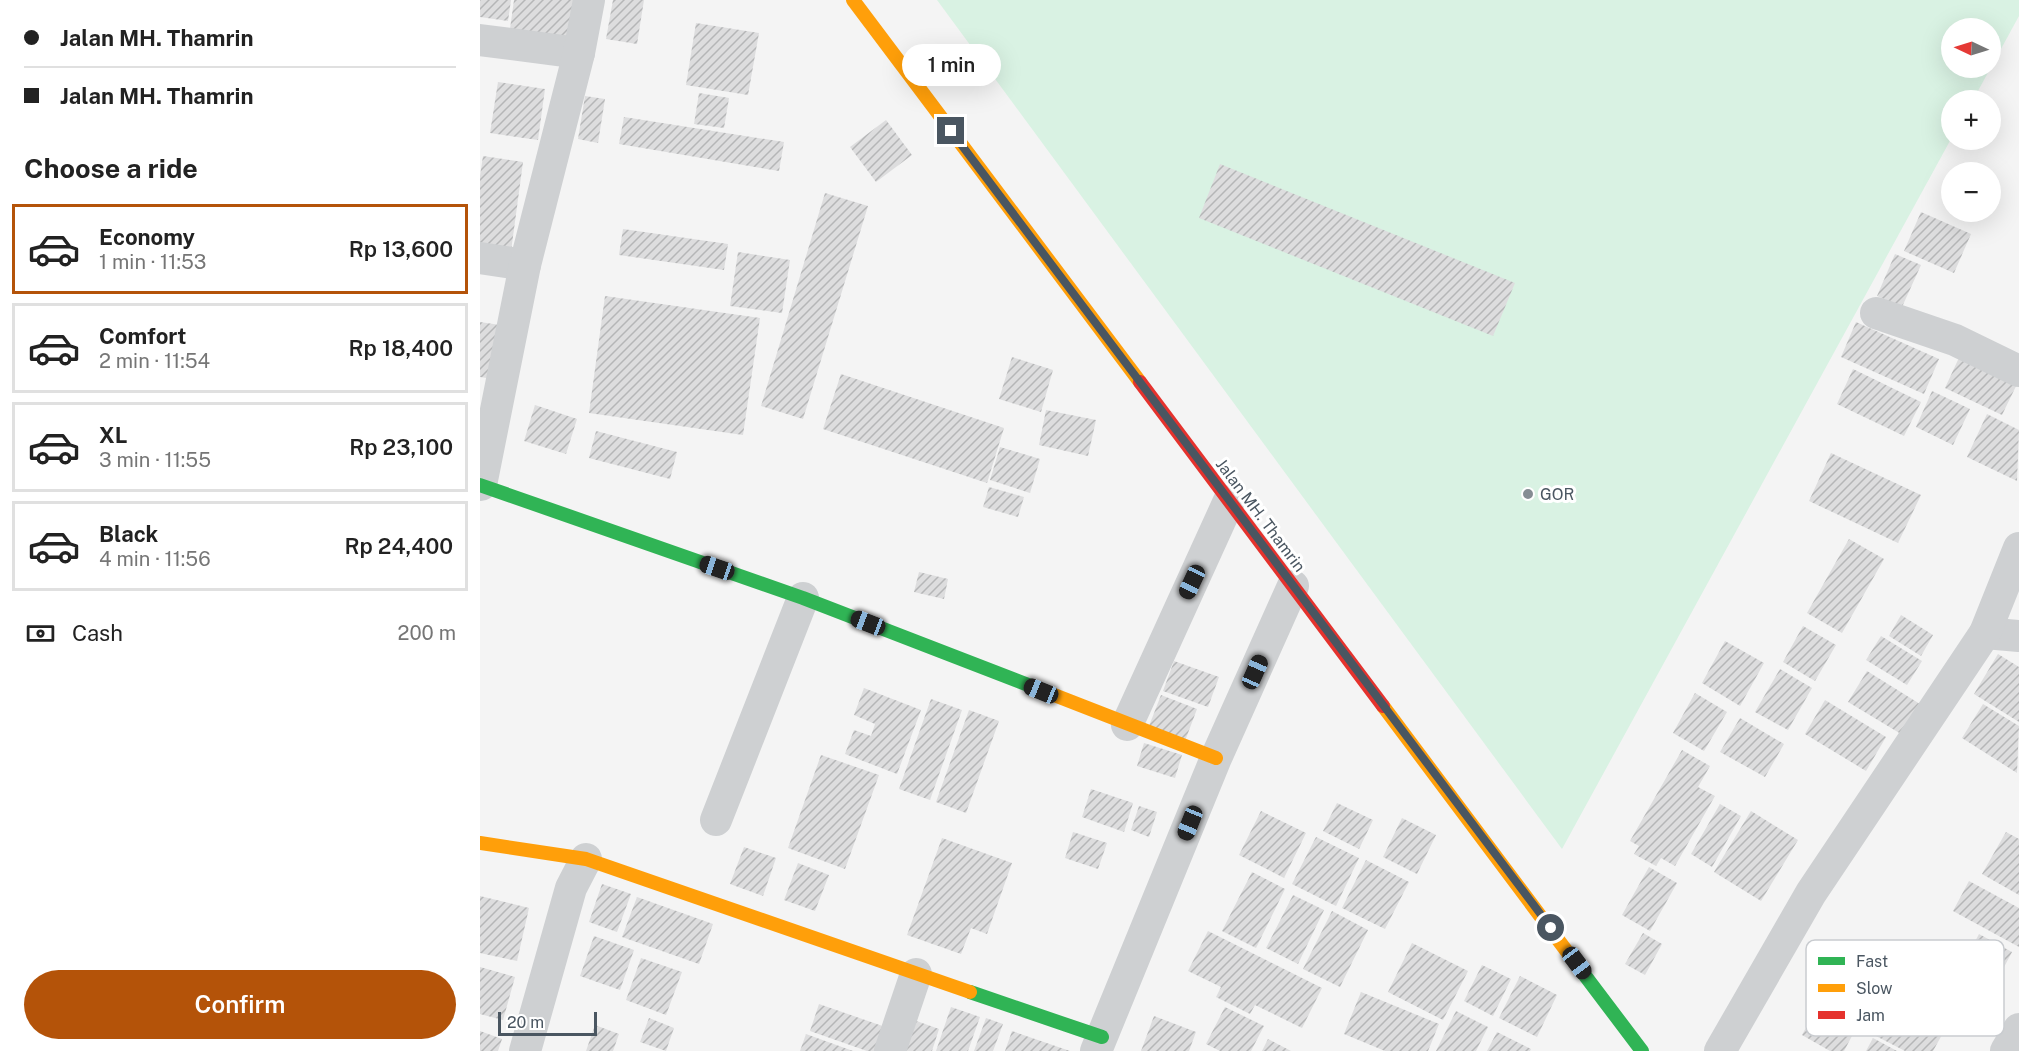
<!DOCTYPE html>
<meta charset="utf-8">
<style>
:root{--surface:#fff;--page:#f6f6f6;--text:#222;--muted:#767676;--line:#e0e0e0;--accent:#b45309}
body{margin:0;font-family:"Public Sans",sans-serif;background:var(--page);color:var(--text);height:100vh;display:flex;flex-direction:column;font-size:22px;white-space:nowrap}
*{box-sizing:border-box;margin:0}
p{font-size:20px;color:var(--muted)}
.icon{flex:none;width:33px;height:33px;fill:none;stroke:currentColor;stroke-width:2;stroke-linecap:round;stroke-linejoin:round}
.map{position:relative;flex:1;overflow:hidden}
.side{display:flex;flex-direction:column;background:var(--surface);width:480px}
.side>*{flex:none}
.guide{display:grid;align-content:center;height:132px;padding:0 24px;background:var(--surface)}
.needle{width:39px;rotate:274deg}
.controls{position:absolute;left:1461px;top:18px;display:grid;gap:12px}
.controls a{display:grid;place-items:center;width:60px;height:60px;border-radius:50%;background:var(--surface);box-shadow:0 6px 24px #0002;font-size:30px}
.scale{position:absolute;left:18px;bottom:15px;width:99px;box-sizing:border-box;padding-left:6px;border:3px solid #4a5661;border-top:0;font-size:16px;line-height:21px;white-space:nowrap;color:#4a5661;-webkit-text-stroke:4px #fff;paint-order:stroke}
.end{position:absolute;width:27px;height:27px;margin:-14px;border:8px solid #4a5661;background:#fff;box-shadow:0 0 0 3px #fff}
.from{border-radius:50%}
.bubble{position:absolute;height:42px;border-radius:21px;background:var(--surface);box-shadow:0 6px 24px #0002;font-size:20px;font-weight:600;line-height:42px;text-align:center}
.car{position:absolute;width:18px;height:36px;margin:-18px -9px;border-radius:8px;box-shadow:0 0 4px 2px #0007;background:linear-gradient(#222 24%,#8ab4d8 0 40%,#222 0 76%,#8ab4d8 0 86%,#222 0)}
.guide b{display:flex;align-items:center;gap:21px;height:57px;font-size:22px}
.guide b+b{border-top:2px solid var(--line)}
.guide i{width:15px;height:15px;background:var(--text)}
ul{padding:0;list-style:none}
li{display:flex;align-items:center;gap:18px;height:90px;margin:0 12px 9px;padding:0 12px;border:3px solid var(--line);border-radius:0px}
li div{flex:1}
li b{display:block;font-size:22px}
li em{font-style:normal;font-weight:600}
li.active{border-color:var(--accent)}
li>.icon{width:54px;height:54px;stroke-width:1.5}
h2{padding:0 24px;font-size:27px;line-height:72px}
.pay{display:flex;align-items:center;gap:15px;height:66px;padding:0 24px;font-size:22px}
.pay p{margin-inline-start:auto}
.button{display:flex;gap:12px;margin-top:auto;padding:12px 24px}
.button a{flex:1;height:69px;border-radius:36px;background:var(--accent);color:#fff;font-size:24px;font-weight:600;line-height:69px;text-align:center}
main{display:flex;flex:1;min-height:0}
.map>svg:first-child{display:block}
</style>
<main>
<section class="side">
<div class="guide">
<b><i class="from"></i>Jalan MH. Thamrin</b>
<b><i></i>Jalan MH. Thamrin</b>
</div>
<h2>Choose a ride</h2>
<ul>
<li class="active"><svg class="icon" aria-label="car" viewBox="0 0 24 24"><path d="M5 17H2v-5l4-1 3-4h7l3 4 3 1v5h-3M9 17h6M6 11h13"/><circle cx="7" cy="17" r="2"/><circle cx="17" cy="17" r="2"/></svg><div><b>Economy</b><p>1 min · 11:53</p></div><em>Rp 13,600</em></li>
<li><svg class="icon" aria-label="car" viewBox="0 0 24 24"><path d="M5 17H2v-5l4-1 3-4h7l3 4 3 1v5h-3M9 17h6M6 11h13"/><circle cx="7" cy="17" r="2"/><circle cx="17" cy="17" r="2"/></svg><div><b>Comfort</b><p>2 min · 11:54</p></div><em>Rp 18,400</em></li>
<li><svg class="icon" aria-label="car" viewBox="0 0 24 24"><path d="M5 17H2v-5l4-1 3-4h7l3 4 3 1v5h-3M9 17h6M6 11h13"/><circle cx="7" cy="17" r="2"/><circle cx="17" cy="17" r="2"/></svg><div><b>XL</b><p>3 min · 11:55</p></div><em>Rp 23,100</em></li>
<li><svg class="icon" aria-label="car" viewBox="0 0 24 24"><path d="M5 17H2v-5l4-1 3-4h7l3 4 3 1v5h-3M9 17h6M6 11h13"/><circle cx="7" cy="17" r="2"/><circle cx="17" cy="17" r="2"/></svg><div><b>Black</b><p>4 min · 11:56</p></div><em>Rp 24,400</em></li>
</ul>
<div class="pay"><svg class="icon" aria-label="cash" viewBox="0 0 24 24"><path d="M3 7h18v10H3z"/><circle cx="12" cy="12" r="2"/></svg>Cash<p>200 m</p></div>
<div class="button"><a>Confirm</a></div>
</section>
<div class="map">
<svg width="1539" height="1051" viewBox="0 0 1539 1051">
<defs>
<pattern id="building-hatch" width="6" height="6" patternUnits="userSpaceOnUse" patternTransform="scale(1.5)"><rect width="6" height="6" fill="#ddddde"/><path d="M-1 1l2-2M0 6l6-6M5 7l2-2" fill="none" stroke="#b5b6b7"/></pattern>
</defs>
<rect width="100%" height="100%" fill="#f4f4f4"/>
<path fill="#d9f2e3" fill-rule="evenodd" d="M 457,0 L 1539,0 L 1539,16 L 1493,100 L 1472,100 L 1471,139 L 1082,849 ZM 1472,28 L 1510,28 L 1510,68 L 1472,68 Z"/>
<g fill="url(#building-hatch)">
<path d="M 0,0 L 31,0 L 28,21 L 0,17 Z"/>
<path d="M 34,0 L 96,0 L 91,38 L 30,29 Z"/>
<path d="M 133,0 L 164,0 L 157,44 L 126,39 Z"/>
<path d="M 216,23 L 279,33 L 268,95 L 206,85 Z"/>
<path d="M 18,82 L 65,89 L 58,140 L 10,133 Z"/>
<path d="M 219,93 L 249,98 L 244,128 L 214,124 Z"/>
<path d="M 105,96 L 125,99 L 118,143 L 98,139 Z"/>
<path d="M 144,117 L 304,142 L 299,171 L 139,144 Z"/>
<path d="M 406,120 L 432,155 L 396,182 L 370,147 Z"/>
<path d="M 3,156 L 43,162 L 30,259 L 0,254 L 0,176 Z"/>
<path d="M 740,164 L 1035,283 L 1013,336 L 719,218 Z"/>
<path d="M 345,193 L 388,206 L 323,419 L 281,406 Z"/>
<path d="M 1441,212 L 1491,234 L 1474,273 L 1424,251 Z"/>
<path d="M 143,229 L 248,244 L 244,270 L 139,255 Z"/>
<path d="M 258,252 L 310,260 L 302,313 L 250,306 Z"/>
<path d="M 1415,254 L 1441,265 L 1422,307 L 1397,296 Z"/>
<path d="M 125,296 L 280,318 L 263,435 L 109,413 Z"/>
<path d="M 0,322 L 20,325 L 13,379 L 0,377 Z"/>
<path d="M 1376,322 L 1459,359 L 1444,394 L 1361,357 Z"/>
<path d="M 1483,349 L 1539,380 L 1522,415 L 1465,388 Z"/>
<path d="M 532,357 L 573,370 L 561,412 L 519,399 Z"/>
<path d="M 1373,369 L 1441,402 L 1424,436 L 1357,404 Z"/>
<path d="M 361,374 L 524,428 L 507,483 L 343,429 Z"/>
<path d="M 1452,391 L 1490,409 L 1473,445 L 1436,427 Z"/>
<path d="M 55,405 L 97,419 L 86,454 L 44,441 Z"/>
<path d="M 566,410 L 616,420 L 608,456 L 559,445 Z"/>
<path d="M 1507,414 L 1539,430 L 1537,481 L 1487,457 Z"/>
<path d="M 116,431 L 197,452 L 190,479 L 109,458 Z"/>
<path d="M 520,447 L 560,459 L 550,493 L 510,480 Z"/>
<path d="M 1351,453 L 1441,495 L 1418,543 L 1329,501 Z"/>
<path d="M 509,487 L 544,497 L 538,517 L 503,507 Z"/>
<path d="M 1369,539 L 1404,559 L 1362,633 L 1327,613 Z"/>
<path d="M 439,572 L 468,579 L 464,599 L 434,592 Z"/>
<path d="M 1421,615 L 1453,635 L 1441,656 L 1409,636 Z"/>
<path d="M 1323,626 L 1356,645 L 1335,681 L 1303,662 Z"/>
<path d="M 1401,636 L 1442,661 L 1427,685 L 1386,660 Z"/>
<path d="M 1245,641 L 1284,663 L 1260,706 L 1222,683 Z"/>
<path d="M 1518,654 L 1539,667 L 1539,722 L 1494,694 Z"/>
<path d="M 694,661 L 739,677 L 728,707 L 683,691 Z"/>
<path d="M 1300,669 L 1332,688 L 1308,730 L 1275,712 Z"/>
<path d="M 1387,671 L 1440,704 L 1421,734 L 1368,702 Z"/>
<path d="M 384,688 L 441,710 L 417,774 L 365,754 L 374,730 L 391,736 L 395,724 L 374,715 Z"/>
<path d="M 1215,693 L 1247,712 L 1224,751 L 1193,733 Z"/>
<path d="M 681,695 L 717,709 L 705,741 L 669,726 Z"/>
<path d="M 451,699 L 482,710 L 450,800 L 419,789 Z"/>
<path d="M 1345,700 L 1406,737 L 1386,771 L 1325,734 Z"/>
<path d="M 1503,704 L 1539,726 L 1537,773 L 1482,738 Z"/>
<path d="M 489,710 L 519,721 L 486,813 L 456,802 Z"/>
<path d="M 1260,718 L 1304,744 L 1285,777 L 1240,752 Z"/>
<path d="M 664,743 L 702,755 L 695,778 L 657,766 Z"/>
<path d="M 1202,750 L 1230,766 L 1218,787 L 1235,796 L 1195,866 L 1181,858 L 1176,866 L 1154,854 L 1159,846 L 1150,841 Z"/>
<path d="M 341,755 L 399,775 L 365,869 L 308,848 Z"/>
<path d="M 611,789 L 653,803 L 644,832 L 602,817 Z"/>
<path d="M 857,803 L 893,820 L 879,849 L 843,831 Z"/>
<path d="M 1240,804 L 1261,816 L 1232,867 L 1211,854 Z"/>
<path d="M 659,806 L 677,812 L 669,837 L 651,830 Z"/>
<path d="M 781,811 L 826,833 L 804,878 L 759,855 Z"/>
<path d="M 1271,811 L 1318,840 L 1281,901 L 1234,872 Z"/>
<path d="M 922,818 L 956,835 L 937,874 L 903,857 Z"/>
<path d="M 593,832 L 627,843 L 618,869 L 585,858 Z"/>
<path d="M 1526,832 L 1539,839 L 1539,895 L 1502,874 Z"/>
<path d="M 836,837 L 879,858 L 856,906 L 812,884 Z"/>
<path d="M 462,838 L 532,863 L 507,934 L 491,928 L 481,954 L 427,935 Z"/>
<path d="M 264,847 L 296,858 L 283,896 L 250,884 Z"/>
<path d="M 886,860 L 929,882 L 905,929 L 862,908 Z"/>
<path d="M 318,863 L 349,875 L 335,911 L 304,900 Z"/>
<path d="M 1169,867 L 1197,883 L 1170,931 L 1142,915 Z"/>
<path d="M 772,872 L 805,889 L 776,948 L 742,931 Z"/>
<path d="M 1489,881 L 1539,908 L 1539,947 L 1473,911 Z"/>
<path d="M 122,884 L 151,894 L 137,932 L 109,922 Z"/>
<path d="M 813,895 L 844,910 L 818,964 L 786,948 Z"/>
<path d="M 0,896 L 49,908 L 37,961 L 0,953 Z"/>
<path d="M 157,897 L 233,924 L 219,964 L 142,937 Z"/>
<path d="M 852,911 L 888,930 L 860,987 L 823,969 Z"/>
<path d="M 728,931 L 842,988 L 822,1028 L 775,1005 L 770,1014 L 736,997 L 741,987 L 708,971 Z"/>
<path d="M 1163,933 L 1182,944 L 1165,975 L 1145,964 Z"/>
<path d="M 1499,934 L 1532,952 L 1513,988 L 1480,970 Z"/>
<path d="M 114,936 L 154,950 L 140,990 L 100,976 Z"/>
<path d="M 932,943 L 988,971 L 963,1020 L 908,992 Z"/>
<path d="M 161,958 L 202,972 L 186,1015 L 146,1000 Z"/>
<path d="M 1002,965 L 1031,979 L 1013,1016 L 984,1001 Z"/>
<path d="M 0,967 L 35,977 L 23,1020 L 0,1014 Z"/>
<path d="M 1040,976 L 1077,995 L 1057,1037 L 1019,1018 Z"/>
<path d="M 881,992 L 959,1024 L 948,1051 L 905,1051 L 864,1034 Z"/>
<path d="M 1342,998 L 1381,1019 L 1364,1051 L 1350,1051 L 1322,1035 Z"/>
<path d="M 339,1004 L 414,1030 L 407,1051 L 387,1051 L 330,1031 Z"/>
<path d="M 1411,1004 L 1463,1033 L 1453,1051 L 1425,1051 L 1394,1035 Z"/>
<path d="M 471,1007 L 500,1017 L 488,1051 L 456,1051 Z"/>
<path d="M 745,1007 L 784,1026 L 771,1051 L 740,1051 L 726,1044 Z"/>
<path d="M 976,1011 L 1008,1027 L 996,1051 L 956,1051 Z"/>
<path d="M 674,1016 L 716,1032 L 709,1051 L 661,1051 Z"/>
<path d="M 169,1018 L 194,1028 L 186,1051 L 160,1042 Z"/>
<path d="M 506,1018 L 523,1024 L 513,1051 L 494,1051 Z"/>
<path d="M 431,1019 L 459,1029 L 452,1051 L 420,1051 Z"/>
<path d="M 115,1025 L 139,1034 L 133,1051 L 106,1051 Z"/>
<path d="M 0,1031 L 22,1039 L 18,1051 L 0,1051 Z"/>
<path d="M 532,1031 L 590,1051 L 525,1051 Z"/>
<path d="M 1017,1032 L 1051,1049 L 1050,1051 L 1007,1051 Z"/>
<path d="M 326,1034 L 373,1051 L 320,1051 Z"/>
<path d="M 1393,1038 L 1417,1051 L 1386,1051 Z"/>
<path d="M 788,1039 L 811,1051 L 782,1051 Z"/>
</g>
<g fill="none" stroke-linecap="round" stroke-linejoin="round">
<g stroke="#ced0d2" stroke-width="32">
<path d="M 0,40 L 99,53"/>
<path d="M 0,258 L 45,265"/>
<path d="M 1396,313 L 1475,340 L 1539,371"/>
<path d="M 1,485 L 45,265 L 99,53 L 109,0"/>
<path d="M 1505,633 L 1539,636"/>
<path d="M 647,725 L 749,501"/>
<path d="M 236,820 L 323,598"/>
<path d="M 45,1051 L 91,888 L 106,859"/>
<path d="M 410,1051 L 436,974"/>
<path d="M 616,1051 L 736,758 L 813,586"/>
<path d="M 1240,1051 L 1331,893 L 1505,633 L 1539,548"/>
<path d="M 1526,1051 L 1539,1029"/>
</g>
<g stroke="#30b455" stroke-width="14">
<path d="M 0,485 L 323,598 L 569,693"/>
<path d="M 1091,957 L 1162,1051"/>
<path d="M 490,992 L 622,1037"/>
</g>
<g stroke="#ff9f0a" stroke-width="14">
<path d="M 373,0 L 660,382"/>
<path d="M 569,693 L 736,758"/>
<path d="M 903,706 L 1091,957"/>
<path d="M 0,843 L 106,859 L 490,992"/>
</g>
<path stroke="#e5322d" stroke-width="14" d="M 660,382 L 903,706"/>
</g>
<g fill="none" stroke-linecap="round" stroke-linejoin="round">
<path stroke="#4a5661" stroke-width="8" d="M 471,131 L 1071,928"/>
</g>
<circle fill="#868d94" stroke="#fff" stroke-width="2" cx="1048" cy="494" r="6"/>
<g text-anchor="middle" stroke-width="6" stroke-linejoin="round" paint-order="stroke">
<g font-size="16" fill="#4a5661" stroke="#fff" text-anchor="start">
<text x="1060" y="500">GOR</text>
</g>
<g font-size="16" fill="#4a5661" stroke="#fff">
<text transform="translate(781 515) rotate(53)" y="6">Jalan MH. Thamrin</text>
</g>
</g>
<rect x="1326" y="940" width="198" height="96" rx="9" fill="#fff" stroke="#c9ccd0" stroke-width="1.5"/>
<rect x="1338" y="957" width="27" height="8" fill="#30b455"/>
<rect x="1338" y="984" width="27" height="8" fill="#ff9f0a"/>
<rect x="1338" y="1011" width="27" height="8" fill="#e5322d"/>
<g font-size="16" fill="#4a5661">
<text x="1376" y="967">Fast</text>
<text x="1376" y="994">Slow</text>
<text x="1376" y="1021">Jam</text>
</g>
</svg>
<div class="controls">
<a><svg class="needle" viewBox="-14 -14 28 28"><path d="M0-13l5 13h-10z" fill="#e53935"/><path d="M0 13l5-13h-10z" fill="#767676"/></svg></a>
<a>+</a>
<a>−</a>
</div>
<div class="scale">20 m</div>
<i class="end from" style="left:1071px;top:928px"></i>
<i class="end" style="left:471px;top:131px"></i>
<div class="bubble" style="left:422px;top:44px;width:99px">1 min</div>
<i class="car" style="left:237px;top:568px;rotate:289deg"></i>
<i class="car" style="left:712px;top:582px;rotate:205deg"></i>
<i class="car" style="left:388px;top:623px;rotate:291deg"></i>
<i class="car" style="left:775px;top:672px;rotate:24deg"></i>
<i class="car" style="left:561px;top:691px;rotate:292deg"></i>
<i class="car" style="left:710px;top:823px;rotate:202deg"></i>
<i class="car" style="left:1097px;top:963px;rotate:143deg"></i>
</div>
</main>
